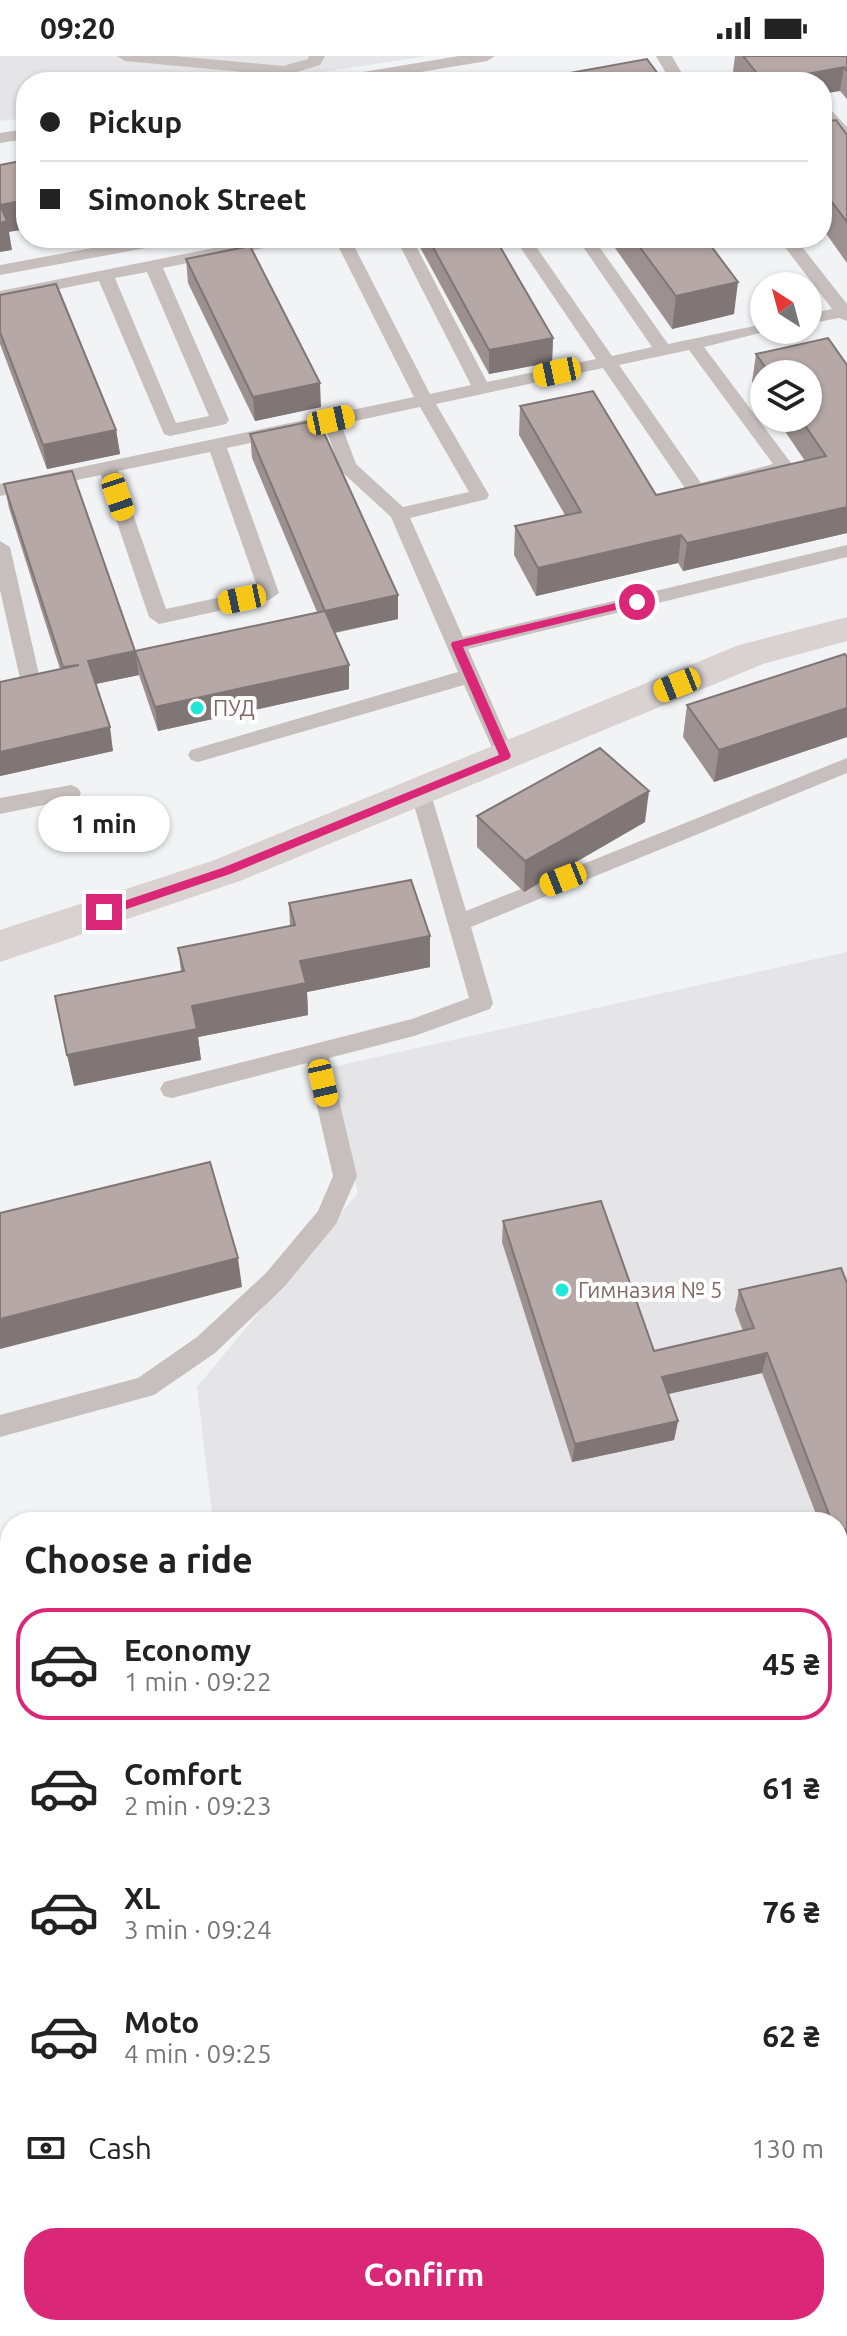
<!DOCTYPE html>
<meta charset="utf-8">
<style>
:root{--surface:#fff;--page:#f2f2f2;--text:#222;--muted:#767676;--line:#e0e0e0;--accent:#db2777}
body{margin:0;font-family:Ubuntu,sans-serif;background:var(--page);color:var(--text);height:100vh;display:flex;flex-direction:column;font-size:30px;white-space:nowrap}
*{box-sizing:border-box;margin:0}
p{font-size:26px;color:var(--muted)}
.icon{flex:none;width:44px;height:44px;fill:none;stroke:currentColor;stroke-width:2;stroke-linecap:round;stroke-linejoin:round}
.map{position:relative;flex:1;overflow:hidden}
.details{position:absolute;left:0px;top:1456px;width:848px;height:824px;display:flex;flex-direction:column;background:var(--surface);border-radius:32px 32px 0 0;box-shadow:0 2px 6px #0004}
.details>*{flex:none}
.banner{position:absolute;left:16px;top:16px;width:816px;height:176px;border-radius:32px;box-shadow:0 2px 6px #0004;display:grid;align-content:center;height:176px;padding:0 24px;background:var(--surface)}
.needle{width:52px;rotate:324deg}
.controls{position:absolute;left:750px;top:216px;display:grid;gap:16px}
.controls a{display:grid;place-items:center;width:72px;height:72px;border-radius:50%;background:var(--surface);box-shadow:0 2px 6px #0004;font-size:40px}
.end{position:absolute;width:36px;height:36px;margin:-18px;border:10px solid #db2777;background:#fff;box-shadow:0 0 0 4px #fff}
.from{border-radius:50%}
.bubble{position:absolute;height:56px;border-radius:28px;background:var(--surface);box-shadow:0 2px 6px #0004;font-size:26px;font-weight:600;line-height:56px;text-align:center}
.car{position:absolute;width:24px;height:48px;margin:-24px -12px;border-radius:10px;box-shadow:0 0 6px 2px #0007;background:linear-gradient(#f5c518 24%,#345 0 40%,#f5c518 0 76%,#345 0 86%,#f5c518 0)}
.banner b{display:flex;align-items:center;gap:28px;height:76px;font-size:30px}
.banner b+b{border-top:2px solid var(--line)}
.banner i{width:20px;height:20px;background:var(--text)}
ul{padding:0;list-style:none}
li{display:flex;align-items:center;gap:24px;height:112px;margin:0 16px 12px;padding:0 8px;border:4px solid transparent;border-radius:32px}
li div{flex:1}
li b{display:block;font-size:30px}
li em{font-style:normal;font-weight:600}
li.active{border-color:var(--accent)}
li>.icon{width:72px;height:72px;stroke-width:1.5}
h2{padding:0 24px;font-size:36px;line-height:96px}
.pay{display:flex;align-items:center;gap:20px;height:88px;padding:0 24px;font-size:30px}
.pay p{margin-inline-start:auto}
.action{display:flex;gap:16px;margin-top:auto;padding:16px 24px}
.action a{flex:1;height:92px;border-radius:32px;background:var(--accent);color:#fff;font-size:32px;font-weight:600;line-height:92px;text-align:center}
.status{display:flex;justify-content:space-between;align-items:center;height:56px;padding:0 40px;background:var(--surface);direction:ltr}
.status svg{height:22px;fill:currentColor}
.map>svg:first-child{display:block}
</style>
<div class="status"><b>09:20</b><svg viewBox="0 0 49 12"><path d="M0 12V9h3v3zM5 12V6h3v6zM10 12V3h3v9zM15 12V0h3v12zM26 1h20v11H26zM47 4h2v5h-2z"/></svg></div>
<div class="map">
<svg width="847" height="2280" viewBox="0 0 847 2280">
<rect width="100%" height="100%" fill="#f1f3f5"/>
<g fill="#e5e4e6">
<path d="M 0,0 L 427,0 L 257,26 L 26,26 L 26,62 L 0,65 Z"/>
<path d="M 847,896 L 847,1621 L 838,1624 L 838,1466 L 213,1466 L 197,1331 L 358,1137 L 328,1012 Z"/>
<path d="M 847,1783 L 847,1951 L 838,1922 L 838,1816 Z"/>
<path d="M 10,2149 L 10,2270 L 765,2270 L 768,2280 L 0,2280 L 0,2152 Z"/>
</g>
<path fill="#dad7e1" d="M 10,1585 L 10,1827 L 0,1829 L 0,1586 Z"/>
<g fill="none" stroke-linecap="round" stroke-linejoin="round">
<g fill="#c6bfbe" fill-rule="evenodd">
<path d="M 117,0 L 174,0 L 283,10 L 308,3 L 309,0 L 325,0 L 320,9 L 284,20 L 125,5 Z"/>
<path d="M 459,0 L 495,0 L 487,5 L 361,26 L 325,26 L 333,21 Z"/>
<path d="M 656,0 L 672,0 L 687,26 L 671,26 Z"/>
<path d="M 827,54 L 833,56 L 847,71 L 847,86 L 841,84 L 822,63 L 822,55 Z"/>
<path d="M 26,73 L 26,83 L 0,87 L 0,77 Z"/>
<path d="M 146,182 L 181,182 L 173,187 L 0,219 L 0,209 Z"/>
<path d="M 264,182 L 297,182 L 289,187 L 163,212 L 229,364 L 226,368 L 170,380 L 164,378 L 99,225 L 0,245 L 0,235 ZM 147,216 L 209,360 L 176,367 L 115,222 Z"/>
<path d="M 334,182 L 350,182 L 430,338 L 471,329 L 400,190 L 408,185 L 416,190 L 487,326 L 596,303 L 514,182 L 530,182 L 612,300 L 652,291 L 577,182 L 593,182 L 668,288 L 764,268 L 764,274 L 772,274 L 704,291 L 794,411 L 792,415 L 696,440 L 689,438 L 603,312 L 436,348 L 489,439 L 487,443 L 410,462 L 463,581 L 847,489 L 847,501 L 468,593 L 515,700 L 512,705 L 498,705 L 464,629 L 198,706 L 191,704 L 188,699 L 191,694 L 458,616 L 391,461 L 341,415 L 325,371 L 227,392 L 279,537 L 269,544 L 159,568 L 149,561 L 101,419 L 0,440 L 0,428 L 414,341 ZM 689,294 L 773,408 L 701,427 L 619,309 ZM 420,351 L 469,436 L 403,451 L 356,408 L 341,368 ZM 210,396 L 258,533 L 166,553 L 118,415 Z"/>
<path d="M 778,182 L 795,182 L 847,248 L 847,265 L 839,262 L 808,268 L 808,258 L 832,253 Z"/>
<path d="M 0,485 L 10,491 L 42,632 L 39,637 L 0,645 L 0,631 L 21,627 L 0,534 Z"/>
<path d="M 847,702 L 847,717 L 471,871 L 493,947 L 490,953 L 414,980 L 329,1002 L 357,1120 L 336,1168 L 284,1231 L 215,1297 L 154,1339 L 0,1381 L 0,1359 L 138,1322 L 197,1281 L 266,1217 L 318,1155 L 333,1120 L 307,1007 L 172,1042 L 164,1040 L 160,1033 L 164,1026 L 412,963 L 469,942 L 410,735 L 413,730 L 427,730 L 430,735 L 466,855 Z"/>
<path d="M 71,729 L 78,732 L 81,737 L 78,742 L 0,758 L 0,742 Z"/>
</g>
<g fill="#c6bfbe" fill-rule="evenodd">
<path d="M 10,2043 L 10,2099 L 0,2102 L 0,2046 Z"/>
<path d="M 838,2248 L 847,2266 L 847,2280 L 792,2280 L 789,2270 L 838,2270 Z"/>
</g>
<path fill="#dad2d1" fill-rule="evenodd" d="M 847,561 L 847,585 L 763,608 L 240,825 L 0,906 L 0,874 L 212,805 L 739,589 Z"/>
</g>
<g fill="#9c9090">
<path d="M 735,0 L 847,0 L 847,43 L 840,35 L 822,26 L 742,26 L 733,15 Z"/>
<path d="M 822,66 L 847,79 L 847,207 L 822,172 Z"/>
<path d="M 415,182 L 495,182 L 553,282 L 552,306 L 489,318 Z"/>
<path d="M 608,182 L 705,182 L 734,258 L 672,273 Z"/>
<path d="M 186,203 L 321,351 L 255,365 L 188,227 Z"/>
<path d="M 0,239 L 116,374 L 120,398 L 47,413 L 0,288 Z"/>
<path d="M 756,298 L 847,309 L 847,477 L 683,515 L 678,507 L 536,540 L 514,499 L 515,470 L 565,459 L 519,379 L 520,350 L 656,439 L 805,405 L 776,362 L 808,362 L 808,318 L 764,318 L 764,344 L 752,326 Z"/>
<path d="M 250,378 L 398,563 L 335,577 L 349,609 L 349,633 L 158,675 L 139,619 L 95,628 L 113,695 L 0,720 L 0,626 L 60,613 L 9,452 L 4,428 L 135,595 L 317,556 L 252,402 Z"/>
<path d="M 847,601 L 847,681 L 714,726 L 683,681 L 687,649 Z"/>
<path d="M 477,760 L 645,766 L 524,836 L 477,791 Z"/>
<path d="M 289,847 L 430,880 L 430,911 L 307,936 L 308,959 L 198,981 L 201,1004 L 74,1030 L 181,915 L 178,892 L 290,870 Z"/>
<path d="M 503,1165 L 654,1295 L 743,1275 L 735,1254 L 739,1234 L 847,1227 L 847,1489 L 838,1491 L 838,1466 L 819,1466 L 762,1317 L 668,1338 L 678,1365 L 674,1384 L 572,1406 L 502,1186 Z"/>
</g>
<g fill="#7f7675">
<path d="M 844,11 L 840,35 L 822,38 L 822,26 L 767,26 Z"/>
<path d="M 26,144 L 26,173 L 9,176 L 12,194 L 0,196 L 0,149 Z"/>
<path d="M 738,226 L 734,258 L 672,273 L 676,240 Z"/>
<path d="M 553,282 L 552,306 L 489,318 L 489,294 Z"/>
<path d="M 320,327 L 321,351 L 255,365 L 253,341 Z"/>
<path d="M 116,374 L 120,398 L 47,413 L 43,389 Z"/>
<path d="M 847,451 L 847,477 L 683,515 L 687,487 Z"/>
<path d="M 681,479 L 678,507 L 536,540 L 538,512 Z"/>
<path d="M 398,539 L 398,563 L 326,578 L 325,555 Z"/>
<path d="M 135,595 L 139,619 L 91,629 L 88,605 Z"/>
<path d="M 349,609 L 349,633 L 158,675 L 155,651 Z"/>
<path d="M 847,652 L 847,681 L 714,726 L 719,694 Z"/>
<path d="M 110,671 L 113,695 L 0,720 L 0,696 Z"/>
<path d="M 649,735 L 645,766 L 524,836 L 525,805 Z"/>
<path d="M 430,880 L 430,911 L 307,936 L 308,959 L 198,981 L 201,1004 L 74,1030 L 67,999 L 192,950 L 300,905 Z"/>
<path d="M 238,1202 L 242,1231 L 0,1293 L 0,1263 Z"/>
<path d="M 767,1297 L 762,1317 L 659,1340 L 662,1321 Z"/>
<path d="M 678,1365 L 674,1384 L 572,1406 L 575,1388 Z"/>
<path d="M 847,1473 L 847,1489 L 838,1491 L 838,1475 Z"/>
</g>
<g fill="#b5a8a7" stroke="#7f7675" stroke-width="2">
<path d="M 743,0 L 847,0 L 847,15 L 844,11 L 764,26 Z"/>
<path d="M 647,3 L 664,26 L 520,26 Z"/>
<path d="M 490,21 L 494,26 L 461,26 Z"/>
<path d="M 836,64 L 847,79 L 847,166 L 822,133 L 822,66 Z"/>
<path d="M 26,104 L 26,144 L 0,149 L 7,165 L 0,167 L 0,109 Z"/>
<path d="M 428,182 L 495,182 L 553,282 L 489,294 Z"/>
<path d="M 633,182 L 705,182 L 738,226 L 676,240 Z"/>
<path d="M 250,190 L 320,327 L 253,341 L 186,203 Z"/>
<path d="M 56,228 L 116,374 L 43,389 L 0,276 L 0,239 Z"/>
<path d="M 828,282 L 847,309 L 847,451 L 687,487 L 681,479 L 538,512 L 515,470 L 581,456 L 520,350 L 593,335 L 656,439 L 826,400 L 800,362 L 808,362 L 808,318 L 770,318 L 756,298 Z"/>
<path d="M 318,364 L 398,539 L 325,555 L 349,609 L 155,651 L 135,595 L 325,555 L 250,378 Z"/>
<path d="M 72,415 L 135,595 L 88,605 L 110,671 L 0,696 L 0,626 L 79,609 L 63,611 L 4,428 Z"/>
<path d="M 845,598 L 847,601 L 847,652 L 719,694 L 687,649 Z"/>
<path d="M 600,692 L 649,735 L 525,805 L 477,760 Z"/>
<path d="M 411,824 L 430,880 L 300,905 L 306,927 L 192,950 L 197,973 L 67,999 L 55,940 L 184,915 L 178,892 L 295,869 L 289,847 Z"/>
<path d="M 210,1106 L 238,1202 L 0,1263 L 0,1157 Z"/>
<path d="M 601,1145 L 654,1295 L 754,1272 L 739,1234 L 841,1212 L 847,1227 L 847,1473 L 838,1475 L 838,1466 L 832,1466 L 767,1297 L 662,1321 L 678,1365 L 575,1388 L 503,1165 Z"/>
</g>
<path fill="#db2777" d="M 637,542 L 640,543 L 640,548 L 463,591 L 511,700 L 509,703 L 230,818 L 109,859 L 100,859 L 100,853 L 222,812 L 499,699 L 451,589 L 452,586 Z"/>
<g fill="#20e7d9" stroke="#fff" stroke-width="3">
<circle cx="197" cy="652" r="8"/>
<circle cx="562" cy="1234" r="8"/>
</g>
<g text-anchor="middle" stroke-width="8" stroke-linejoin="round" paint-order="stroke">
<g font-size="22" fill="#836864" stroke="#fff" text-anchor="start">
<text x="213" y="660">ПУД</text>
<text x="578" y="1242">Гимназия № 5</text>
</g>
</g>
</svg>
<div class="controls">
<a><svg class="needle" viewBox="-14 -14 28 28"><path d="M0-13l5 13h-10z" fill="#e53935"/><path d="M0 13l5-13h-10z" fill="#767676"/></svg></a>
<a><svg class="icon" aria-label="layers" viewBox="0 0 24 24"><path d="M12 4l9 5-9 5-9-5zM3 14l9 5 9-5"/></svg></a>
</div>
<i class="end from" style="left:637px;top:546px"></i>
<i class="end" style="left:104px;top:856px"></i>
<div class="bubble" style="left:38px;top:740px;width:132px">1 min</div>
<i class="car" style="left:557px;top:316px;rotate:258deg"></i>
<i class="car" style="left:331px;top:364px;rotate:78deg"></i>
<i class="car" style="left:118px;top:441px;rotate:161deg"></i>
<i class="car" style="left:242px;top:543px;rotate:258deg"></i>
<i class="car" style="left:677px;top:629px;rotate:248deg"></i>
<i class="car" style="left:563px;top:823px;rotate:248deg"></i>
<i class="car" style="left:323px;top:1027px;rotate:167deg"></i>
<div class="banner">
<b><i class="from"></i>Pickup</b>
<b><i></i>Simonok Street</b>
</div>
<section class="details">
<h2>Choose a ride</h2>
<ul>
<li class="active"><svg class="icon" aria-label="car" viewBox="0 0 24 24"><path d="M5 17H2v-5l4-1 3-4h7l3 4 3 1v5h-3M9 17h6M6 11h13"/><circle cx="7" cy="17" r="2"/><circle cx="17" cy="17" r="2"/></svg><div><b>Economy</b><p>1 min · 09:22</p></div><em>45 ₴</em></li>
<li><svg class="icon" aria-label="car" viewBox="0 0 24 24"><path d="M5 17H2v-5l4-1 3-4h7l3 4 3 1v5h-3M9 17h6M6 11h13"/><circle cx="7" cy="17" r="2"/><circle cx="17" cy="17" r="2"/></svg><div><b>Comfort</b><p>2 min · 09:23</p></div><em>61 ₴</em></li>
<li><svg class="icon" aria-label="car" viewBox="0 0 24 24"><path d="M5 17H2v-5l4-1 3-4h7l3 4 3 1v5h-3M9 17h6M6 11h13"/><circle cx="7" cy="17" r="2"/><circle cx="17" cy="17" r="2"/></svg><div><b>XL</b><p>3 min · 09:24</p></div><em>76 ₴</em></li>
<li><svg class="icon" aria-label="car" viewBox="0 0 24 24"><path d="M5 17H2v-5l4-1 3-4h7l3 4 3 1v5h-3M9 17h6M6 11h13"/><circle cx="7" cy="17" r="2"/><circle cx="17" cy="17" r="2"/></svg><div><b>Moto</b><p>4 min · 09:25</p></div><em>62 ₴</em></li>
</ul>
<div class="pay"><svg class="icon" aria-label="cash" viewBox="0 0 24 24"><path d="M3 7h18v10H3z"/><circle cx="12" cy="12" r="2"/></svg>Cash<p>130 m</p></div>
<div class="action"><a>Confirm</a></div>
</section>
</div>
